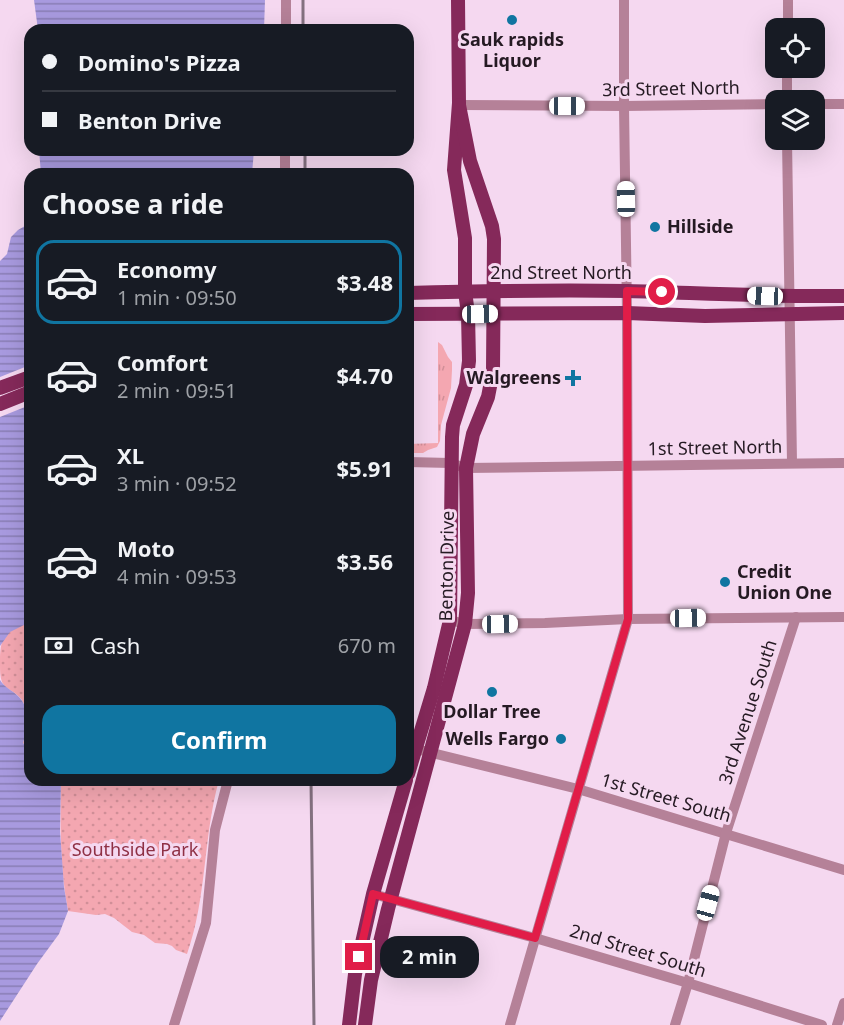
<!DOCTYPE html>
<meta charset="utf-8">
<style>
:root{--surface:#171b24;--page:#242831;--text:#f1f3f6;--muted:#9ea1a6;--line:#363941;--accent:#1075a1}
body{margin:0;font-family:"Noto Sans",sans-serif;background:var(--page);color:var(--text);height:100vh;display:flex;flex-direction:column;font-size:22px;white-space:nowrap}
*{box-sizing:border-box;margin:0}
p{font-size:20px;color:var(--muted)}
.icon{flex:none;width:33px;height:33px;fill:none;stroke:currentColor;stroke-width:2;stroke-linecap:round;stroke-linejoin:round}
.map{position:relative;flex:1;overflow:hidden}
.panel{position:absolute;left:24px;top:168px;width:390px;height:618px;display:flex;flex-direction:column;background:var(--surface);border-radius:18px;box-shadow:0 6px 24px #0002}
.panel>*{flex:none}
.top-card{position:absolute;left:24px;top:24px;width:390px;height:132px;border-radius:18px;box-shadow:0 6px 24px #0002;display:grid;align-content:center;height:132px;padding:0 18px;background:var(--surface)}
.fabs{position:absolute;left:765px;top:18px;display:grid;gap:12px}
.fabs a{display:grid;place-items:center;width:60px;height:60px;border-radius:12px;background:var(--surface);box-shadow:0 6px 24px #0002;font-size:30px}
.end{position:absolute;width:27px;height:27px;margin:-14px;border:8px solid #e11d48;background:#fff;box-shadow:0 0 0 3px #fff}
.from{border-radius:50%}
.bubble{position:absolute;height:42px;border-radius:18px;background:var(--surface);box-shadow:0 6px 24px #0002;font-size:20px;font-weight:700;line-height:42px;text-align:center}
.car{position:absolute;width:18px;height:36px;margin:-18px -9px;border-radius:8px;box-shadow:0 0 4px 2px #0007;background:linear-gradient(#fff 24%,#345 0 40%,#fff 0 76%,#345 0 86%,#fff 0)}
.top-card b{display:flex;align-items:center;gap:21px;height:57px;font-size:22px}
.top-card b+b{border-top:2px solid var(--line)}
.top-card i{width:15px;height:15px;background:var(--text)}
ul{padding:0;list-style:none}
li{display:flex;align-items:center;gap:18px;height:84px;margin:0 12px 9px;padding:0 6px;border:3px solid transparent;border-radius:18px}
li div{flex:1}
li b{display:block;font-size:22px}
li em{font-style:normal;font-weight:700}
li.on{border-color:var(--accent)}
li>.icon{width:54px;height:54px;stroke-width:1.5}
h2{padding:0 18px;font-size:27px;line-height:72px}
.pay{display:flex;align-items:center;gap:15px;height:66px;padding:0 18px;font-size:22px}
.pay p{margin-inline-start:auto}
.button{display:flex;gap:12px;margin-top:auto;padding:12px 18px}
.button a{flex:1;height:69px;border-radius:18px;background:var(--accent);color:#fff;font-size:24px;font-weight:700;line-height:69px;text-align:center}
.map>svg:first-child{display:block}
</style>
<div class="map">
<svg width="844" height="1025" viewBox="0 0 844 1025">
<defs>
<pattern id="grass-tufts" width="24" height="20" patternUnits="userSpaceOnUse" patternTransform="scale(1.5)"><rect width="24" height="20" fill="#f4a7b1"/><path d="M3 7l-1-3M5 7V3M7 7l1-3M15 17l-1-3M17 17v-4M19 17l1-3" fill="none" stroke="#d18f98"/></pattern>
<pattern id="park-dots" width="8" height="8" patternUnits="userSpaceOnUse" patternTransform="scale(1.5)"><rect width="8" height="8" fill="#f4a7b1"/><path d="M2 2h.1M6 6h.1" fill="none" stroke="#d18f98" stroke-width="1.8" stroke-linecap="round"/></pattern>
<pattern id="water-rules" width="6" height="5" patternUnits="userSpaceOnUse" patternTransform="scale(1.5)"><rect width="6" height="5" fill="#a89adf"/><path d="M0 2.5h6" fill="none" stroke="#897db4"/></pattern>
</defs>
<rect width="100%" height="100%" fill="#f5d8f0"/>
<path fill="url(#grass-tufts)" d="M 438,342 L 442,345 L 448,357 L 452,362 L 452,370 L 451,388 L 441,425 L 440,441 L 437,447 L 428,450 L 423,453 L 408,453 L 408,444 L 438,443 Z"/>
<g fill="url(#park-dots)">
<path d="M 30,622 L 30,742 L 26,746 L 23,743 C 28,728 31,705 16,694 C 11,690 5,688 2,682 C 0,677 0,670 0,664 C 0,635 4,632 30,622 Z"/>
<path d="M 61,780 L 219,780 C 203,837 207,898 187,954 L 176,950 L 172,946 L 167,944 L 155,943 L 144,935 L 132,932 L 114,918 L 105,914 L 96,915 L 68,911 C 60,868 60,824 61,780 Z"/>
</g>
<g fill="url(#water-rules)">
<path d="M 34,0 L 265,0 L 264,30 L 38,30 Z"/>
<path d="M 39,150 L 254,150 L 252,174 L 41,174 Z"/>
<path d="M 30,223 L 30,622 L 10,632 L 0,646 L 0,261 L 7,254 L 11,237 L 18,230 Z"/>
<path d="M 0,680 C 5,688 12,690 18,696 C 31,708 28,728 23,743 L 26,746 L 30,742 L 30,780 L 61,780 L 60,831 L 64,887 L 68,911 L 59,934 L 37,964 L 0,1021 Z"/>
</g>
<path fill="#f5d8f0" d="M 30,365 L 30,405 L 0,417 L 0,377 Z"/>
<g fill="none" stroke-linecap="round" stroke-linejoin="round">
<g stroke="#b58198" stroke-width="10">
<path d="M 788,28 L 788,0"/>
<path d="M 286,30 L 286,0"/>
<path d="M 787,100 L 787,68"/>
<path d="M 814,104 L 844,104"/>
<path d="M 459,105 L 624,106 L 776,104"/>
<path d="M 787,140 L 792,463"/>
<path d="M 285,174 L 285,150"/>
<path d="M 408,462 L 450,463 L 466,468 L 844,463"/>
<path d="M 450,620 L 465,624 L 545,623 L 628,619 L 844,617"/>
<path d="M 408,747 L 578,789 L 844,870"/>
<path d="M 373,894 L 535,938 L 688,983 L 822,1025"/>
<path d="M 174,1025 L 206,923 L 215,830 L 228,780"/>
<path d="M 510,1025 L 628,619 L 627,313 L 624,106 L 624,0"/>
<path d="M 675,1025 L 688,983 L 726,833 L 796,617"/>
<path d="M 837,1025 L 844,1003"/>
</g>
<g stroke="#85295a" stroke-width="14">
<path d="M 408,293 C 481,291 555,290 628,291 C 700,293 772,297 844,296"/>
<path d="M 408,314 L 627,313 L 705,316 L 844,313"/>
<path d="M 0,388 L 30,377"/>
<path d="M 0,404 L 30,392"/>
<path d="M 408,774 L 434,688 L 450,620 L 452,437 L 453,425 L 466,385 L 469,361 L 468,314 L 465,291 L 465,238 L 454,170 L 459,103 L 458,0"/>
<path d="M 349,1025 L 355,974 L 373,894 L 406,780"/>
<path d="M 365,1025 L 371,980 L 388,909 L 465,624 L 468,593 L 466,468 L 473,434 L 488,397 L 493,371 L 494,239 L 492,226 L 470,161 L 459,105"/>
</g>
<g stroke="#847180" stroke-width="3">
<path d="M 303,0 L 303,30"/>
<path d="M 305,150 L 305,174"/>
<path d="M 311,780 L 314,1025"/>
</g>
</g>
<g fill="none" stroke-linecap="round" stroke-linejoin="round">
<path stroke="#e11d48" stroke-width="8" d="M 359,957 L 373,894 L 535,938 L 628,619 L 627,291 L 662,292"/>
</g>
<g fill="#1075a1" stroke="#f5d8f0" stroke-width="2">
<circle cx="512" cy="20" r="6"/>
<circle cx="655" cy="227" r="6"/>
<path d="M570 369h6v6h6v6h-6v6h-6v-6h-6v-6h6z"/>
<circle cx="725" cy="582" r="6"/>
<circle cx="492" cy="692" r="6"/>
<circle cx="561" cy="739" r="6"/>
</g>
<g text-anchor="middle" stroke-width="6" stroke-linejoin="round" paint-order="stroke">
<g font-size="18" font-weight="bold" fill="#251a23" stroke="#f5d8f0">
<text x="512" y="46">Sauk rapids<tspan x="512" dy="21">Liquor</tspan></text>
<text x="667" y="233" text-anchor="start">Hillside</text>
<text x="561" y="384" text-anchor="end">Walgreens</text>
<text x="737" y="578" text-anchor="start">Credit<tspan x="737" dy="21">Union One</tspan></text>
<text x="492" y="718">Dollar Tree</text>
<text x="549" y="745" text-anchor="end">Wells Fargo</text>
</g>
<g font-size="18" fill="#251a23" stroke="#f5d8f0">
<text transform="translate(671 89) rotate(-1)" y="6">3rd Street North</text>
<text x="561" y="279">2nd Street North</text>
<text transform="translate(715 448) rotate(-1)" y="6">1st Street North</text>
<text transform="translate(447 566) rotate(-89)" y="6">Benton Drive</text>
<text transform="translate(748 712) rotate(-72)" y="6">3rd Avenue South</text>
<text transform="translate(666 798) rotate(16)" y="6">1st Street South</text>
<text transform="translate(638 951) rotate(17)" y="6">2nd Street South</text>
</g>
<g font-size="18" fill="#8f3045" stroke="#f5d8f0">
<text x="135" y="856">Southside Park</text>
</g>
</g>
</svg>
<div class="fabs">
<a><svg class="icon" aria-label="locate" viewBox="0 0 24 24"><circle cx="12" cy="12" r="6"/><path d="M12 2v4M12 18v4M2 12h4M18 12h4"/></svg></a>
<a><svg class="icon" aria-label="layers" viewBox="0 0 24 24"><path d="M12 4l9 5-9 5-9-5zM3 14l9 5 9-5"/></svg></a>
</div>
<i class="end from" style="left:662px;top:292px"></i>
<i class="end" style="left:359px;top:957px"></i>
<div class="bubble" style="left:380px;top:936px;width:99px">2 min</div>
<i class="car" style="left:567px;top:106px;rotate:90deg"></i>
<i class="car" style="left:626px;top:199px;rotate:359deg"></i>
<i class="car" style="left:765px;top:296px;rotate:272deg"></i>
<i class="car" style="left:480px;top:314px;rotate:89deg"></i>
<i class="car" style="left:688px;top:618px;rotate:89deg"></i>
<i class="car" style="left:500px;top:624px;rotate:89deg"></i>
<i class="car" style="left:708px;top:903px;rotate:15deg"></i>
<div class="top-card">
<b><i class="from"></i>Domino's Pizza</b>
<b><i></i>Benton Drive</b>
</div>
<section class="panel">
<h2>Choose a ride</h2>
<ul>
<li class="on"><svg class="icon" aria-label="car" viewBox="0 0 24 24"><path d="M5 17H2v-5l4-1 3-4h7l3 4 3 1v5h-3M9 17h6M6 11h13"/><circle cx="7" cy="17" r="2"/><circle cx="17" cy="17" r="2"/></svg><div><b>Economy</b><p>1 min · 09:50</p></div><em>$3.48</em></li>
<li><svg class="icon" aria-label="car" viewBox="0 0 24 24"><path d="M5 17H2v-5l4-1 3-4h7l3 4 3 1v5h-3M9 17h6M6 11h13"/><circle cx="7" cy="17" r="2"/><circle cx="17" cy="17" r="2"/></svg><div><b>Comfort</b><p>2 min · 09:51</p></div><em>$4.70</em></li>
<li><svg class="icon" aria-label="car" viewBox="0 0 24 24"><path d="M5 17H2v-5l4-1 3-4h7l3 4 3 1v5h-3M9 17h6M6 11h13"/><circle cx="7" cy="17" r="2"/><circle cx="17" cy="17" r="2"/></svg><div><b>XL</b><p>3 min · 09:52</p></div><em>$5.91</em></li>
<li><svg class="icon" aria-label="car" viewBox="0 0 24 24"><path d="M5 17H2v-5l4-1 3-4h7l3 4 3 1v5h-3M9 17h6M6 11h13"/><circle cx="7" cy="17" r="2"/><circle cx="17" cy="17" r="2"/></svg><div><b>Moto</b><p>4 min · 09:53</p></div><em>$3.56</em></li>
</ul>
<div class="pay"><svg class="icon" aria-label="cash" viewBox="0 0 24 24"><path d="M3 7h18v10H3z"/><circle cx="12" cy="12" r="2"/></svg>Cash<p>670 m</p></div>
<div class="button"><a>Confirm</a></div>
</section>
</div>
